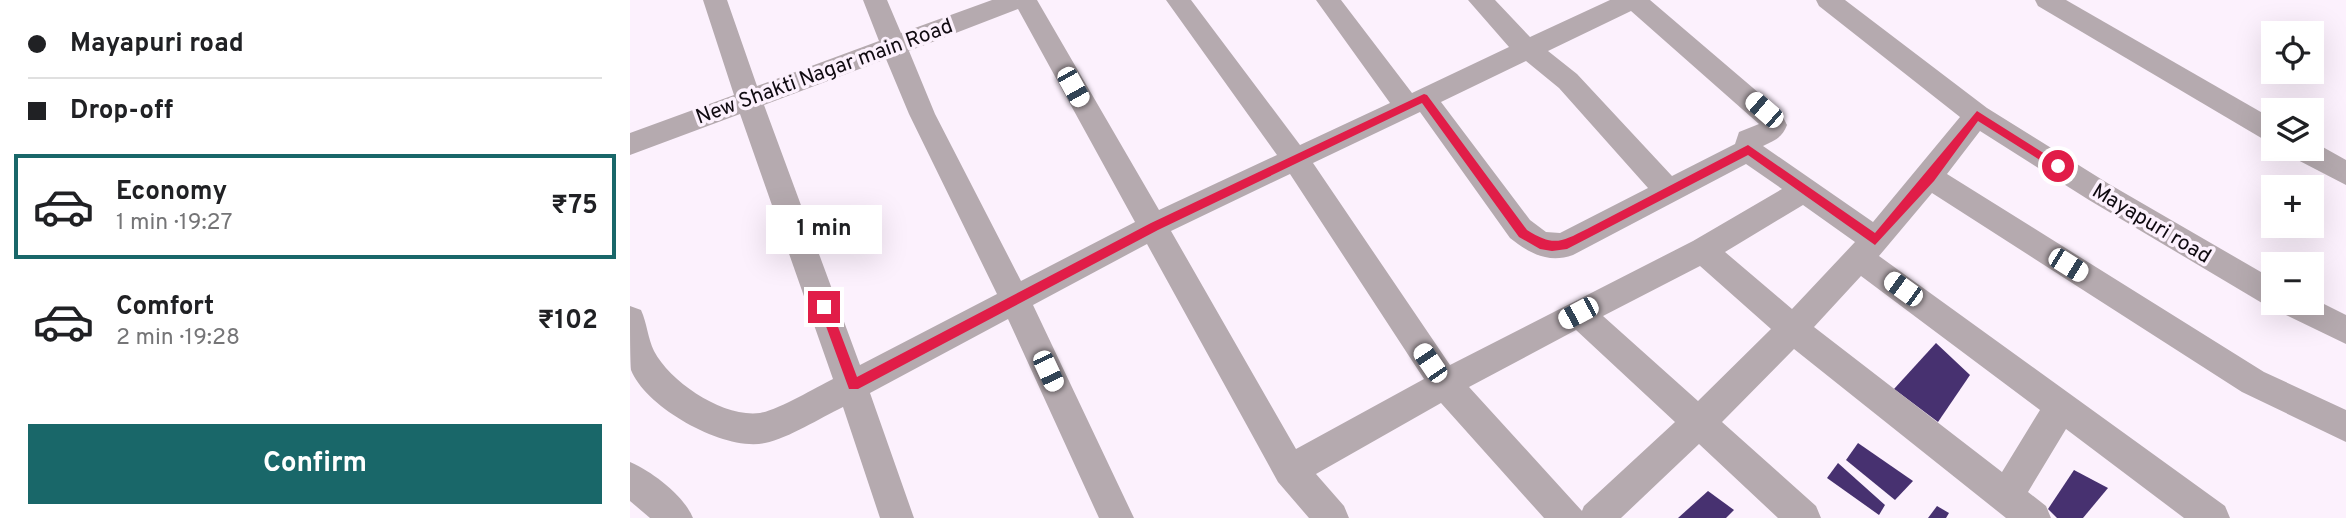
<!DOCTYPE html>
<meta charset="utf-8">
<style>
:root{--surface:#fff;--page:#f6f6f6;--text:#202124;--muted:#757577;--line:#e0e0e0;--accent:#196769}
body{margin:0;font-family:Overpass,sans-serif;background:var(--page);color:var(--text);height:100vh;display:flex;flex-direction:column;font-size:26px;white-space:nowrap}
*{box-sizing:border-box;margin:0}
p{font-size:23px;color:var(--muted)}
.icon{flex:none;width:38px;height:38px;fill:none;stroke:currentColor;stroke-width:2;stroke-linecap:round;stroke-linejoin:round}
.map{position:relative;flex:1;overflow:hidden}
.details{display:flex;flex-direction:column;background:var(--surface);width:630px}
.details>*{flex:none}
.banner{display:grid;align-content:center;height:154px;padding:0 28px;background:var(--surface)}
.tools{position:absolute;left:1631px;top:21px;display:grid;gap:14px}
.tools a{display:grid;place-items:center;width:63px;height:63px;border-radius:0px;background:var(--surface);box-shadow:0 7px 28px #0002;font-size:35px}
.end{position:absolute;width:32px;height:32px;margin:-16px;border:9px solid #e11d48;background:#fff;box-shadow:0 0 0 4px #fff}
.from{border-radius:50%}
.bubble{position:absolute;height:49px;border-radius:0px;background:var(--surface);box-shadow:0 7px 28px #0002;font-size:23px;font-weight:700;line-height:49px;text-align:center}
.car{position:absolute;width:21px;height:42px;margin:-21px -10px;border-radius:9px;box-shadow:0 0 5px 2px #0007;background:linear-gradient(#fff 24%,#345 0 40%,#fff 0 76%,#345 0 86%,#fff 0)}
.banner b{display:flex;align-items:center;gap:24px;height:66px;font-size:26px}
.banner b+b{border-top:2px solid var(--line)}
.banner i{width:18px;height:18px;background:var(--text)}
ul{padding:0;list-style:none}
li{display:flex;align-items:center;gap:21px;height:105px;margin:0 14px 10px;padding:0 14px;border:4px solid transparent;border-radius:0px}
li div{flex:1}
li b{display:block;font-size:26px}
li em{font-style:normal;font-weight:700}
li.active{border-color:var(--accent)}
li>.icon{width:63px;height:63px;stroke-width:1.5}
.action{display:flex;gap:14px;margin-top:auto;padding:14px 28px}
.action a{flex:1;height:80px;border-radius:0px;background:var(--accent);color:#fff;font-size:28px;font-weight:700;line-height:80px;text-align:center}
main{display:flex;flex:1;min-height:0}
.map>svg:first-child{display:block}
</style>
<main>
<section class="details">
<div class="banner">
<b><i class="from"></i>Mayapuri road</b>
<b><i></i>Drop-off</b>
</div>
<ul>
<li class="active"><svg class="icon" aria-label="car" viewBox="0 0 24 24"><path d="M5 17H2v-5l4-1 3-4h7l3 4 3 1v5h-3M9 17h6M6 11h13"/><circle cx="7" cy="17" r="2"/><circle cx="17" cy="17" r="2"/></svg><div><b>Economy</b><p>1 min · 19:27</p></div><em>₹75</em></li>
<li><svg class="icon" aria-label="car" viewBox="0 0 24 24"><path d="M5 17H2v-5l4-1 3-4h7l3 4 3 1v5h-3M9 17h6M6 11h13"/><circle cx="7" cy="17" r="2"/><circle cx="17" cy="17" r="2"/></svg><div><b>Comfort</b><p>2 min · 19:28</p></div><em>₹102</em></li>
</ul>
<div class="action"><a>Confirm</a></div>
</section>
<div class="map">
<svg width="1716" height="518" viewBox="0 0 1716 518">
<rect width="100%" height="100%" fill="#fcf1fd"/>
<g fill="#473170">
<path d="M 1306,343 L 1340,375 L 1308,422 L 1264,389 Z"/>
<path d="M 1228,443 L 1283,481 L 1265,500 L 1216,460 Z"/>
<path d="M 1208,463 L 1255,505 L 1249,515 L 1197,478 Z"/>
<path d="M 1444,470 L 1478,488 L 1453,518 L 1427,518 L 1418,509 Z"/>
<path d="M 1078,491 L 1104,510 L 1096,518 L 1048,518 Z"/>
<path d="M 1307,506 L 1319,513 L 1316,518 L 1298,518 Z"/>
</g>
<g fill="none" stroke-linecap="round" stroke-linejoin="round">
<g fill="#b5aaaf" fill-rule="evenodd">
<path d="M 73,0 L 97,0 L 127,86 L 249,41 L 233,0 L 257,0 L 271,33 L 362,0 L 407,0 L 529,210 L 647,155 L 536,0 L 561,0 L 670,145 L 760,103 L 686,0 L 711,0 L 782,93 L 879,47 L 838,0 L 865,0 L 900,37 L 980,0 L 1020,0 L 1150,111 L 1157,125 C 1152,138 1145,140 1133,146 L 1243,222 L 1330,117 L 1189,6 L 1186,0 L 1215,0 L 1357,108 L 1479,184 L 1643,279 L 1643,303 L 1682,303 L 1682,298 L 1716,315 L 1716,344 L 1650,312 L 1647,306 L 1632,303 L 1459,200 L 1350,131 L 1317,174 L 1634,372 L 1716,410 L 1716,442 L 1612,392 L 1302,193 L 1249,256 L 1595,506 L 1600,518 L 1554,518 L 1436,429 L 1398,492 L 1416,506 L 1421,518 L 1376,518 L 1164,349 L 1092,422 L 1186,506 L 1191,518 L 1148,518 L 1069,444 L 991,518 L 914,518 L 811,403 L 686,474 L 714,506 L 719,518 L 679,518 L 648,482 L 517,244 L 403,305 L 504,518 L 469,518 L 378,319 L 240,393 L 284,518 L 250,518 L 213,407 C 190,418 159,438 135,443 C 95,452 16,408 1,370 C 0,357 0,322 0,306 L 11,310 C 17,323 18,339 24,351 C 41,383 94,418 130,413 C 148,410 185,388 203,379 L 110,114 L 0,155 L 0,133 L 104,95 ZM 388,9 L 505,222 L 391,281 L 305,114 L 279,51 ZM 1001,11 L 1129,124 L 1109,132 L 1105,144 L 1042,176 L 947,74 L 918,51 ZM 256,59 L 279,114 L 367,294 L 230,365 L 134,105 ZM 896,61 L 929,88 L 1018,188 L 930,233 L 916,232 L 900,220 L 811,102 ZM 790,112 L 880,238 C 899,253 918,264 943,255 L 1116,164 L 1152,189 L 1063,241 L 820,365 L 683,163 ZM 660,174 L 794,379 L 666,449 L 541,231 ZM 1173,205 L 1225,242 L 1162,309 L 1095,252 ZM 1070,266 L 1141,329 L 1068,401 L 973,316 ZM 1231,276 L 1410,410 L 1372,472 L 1184,327 ZM 946,330 L 1045,422 L 954,506 L 952,511 L 839,387 Z"/>
<path d="M 1405,0 L 1436,0 L 1643,119 L 1643,143 L 1633,139 L 1408,6 Z"/>
<path d="M 1682,141 L 1716,160 L 1716,185 L 1662,157 L 1658,149 L 1682,149 Z"/>
<path d="M 0,462 C 23,472 54,496 63,518 L 20,518 L 0,501 Z"/>
</g>
</g>
<path fill="#e11d48" d="M 794,94 L 797,95 L 897,230 C 924,247 931,242 957,229 L 1118,145 L 1245,233 L 1347,111 L 1434,166 L 1432,169 L 1424,169 L 1348,121 L 1304,181 L 1245,245 L 1118,155 L 937,249 L 922,251 L 910,249 L 889,237 L 792,103 L 528,230 L 228,389 L 219,389 L 189,307 L 190,303 L 199,303 L 227,377 L 521,223 Z"/>
<g text-anchor="middle" stroke-width="7" stroke-linejoin="round" paint-order="stroke">
<g font-size="21" fill="#0f0a10" stroke="#fcf1fd">
<text transform="translate(194 71) rotate(-20)" y="7">New Shakti Nagar main Road</text>
<text transform="translate(1522 223) rotate(31)" y="7">Mayapuri road</text>
</g>
</g>
</svg>
<div class="tools">
<a><svg class="icon" aria-label="locate" viewBox="0 0 24 24"><circle cx="12" cy="12" r="6"/><path d="M12 2v4M12 18v4M2 12h4M18 12h4"/></svg></a>
<a><svg class="icon" aria-label="layers" viewBox="0 0 24 24"><path d="M12 4l9 5-9 5-9-5zM3 14l9 5 9-5"/></svg></a>
<a>+</a>
<a>−</a>
</div>
<i class="end from" style="left:1428px;top:166px"></i>
<i class="end" style="left:194px;top:307px"></i>
<div class="bubble" style="left:136px;top:205px;width:116px">1 min</div>
<i class="car" style="left:443px;top:87px;rotate:151deg"></i>
<i class="car" style="left:1134px;top:110px;rotate:311deg"></i>
<i class="car" style="left:1438px;top:265px;rotate:122deg"></i>
<i class="car" style="left:1273px;top:289px;rotate:306deg"></i>
<i class="car" style="left:948px;top:313px;rotate:242deg"></i>
<i class="car" style="left:800px;top:363px;rotate:326deg"></i>
<i class="car" style="left:418px;top:371px;rotate:155deg"></i>
</div>
</main>
